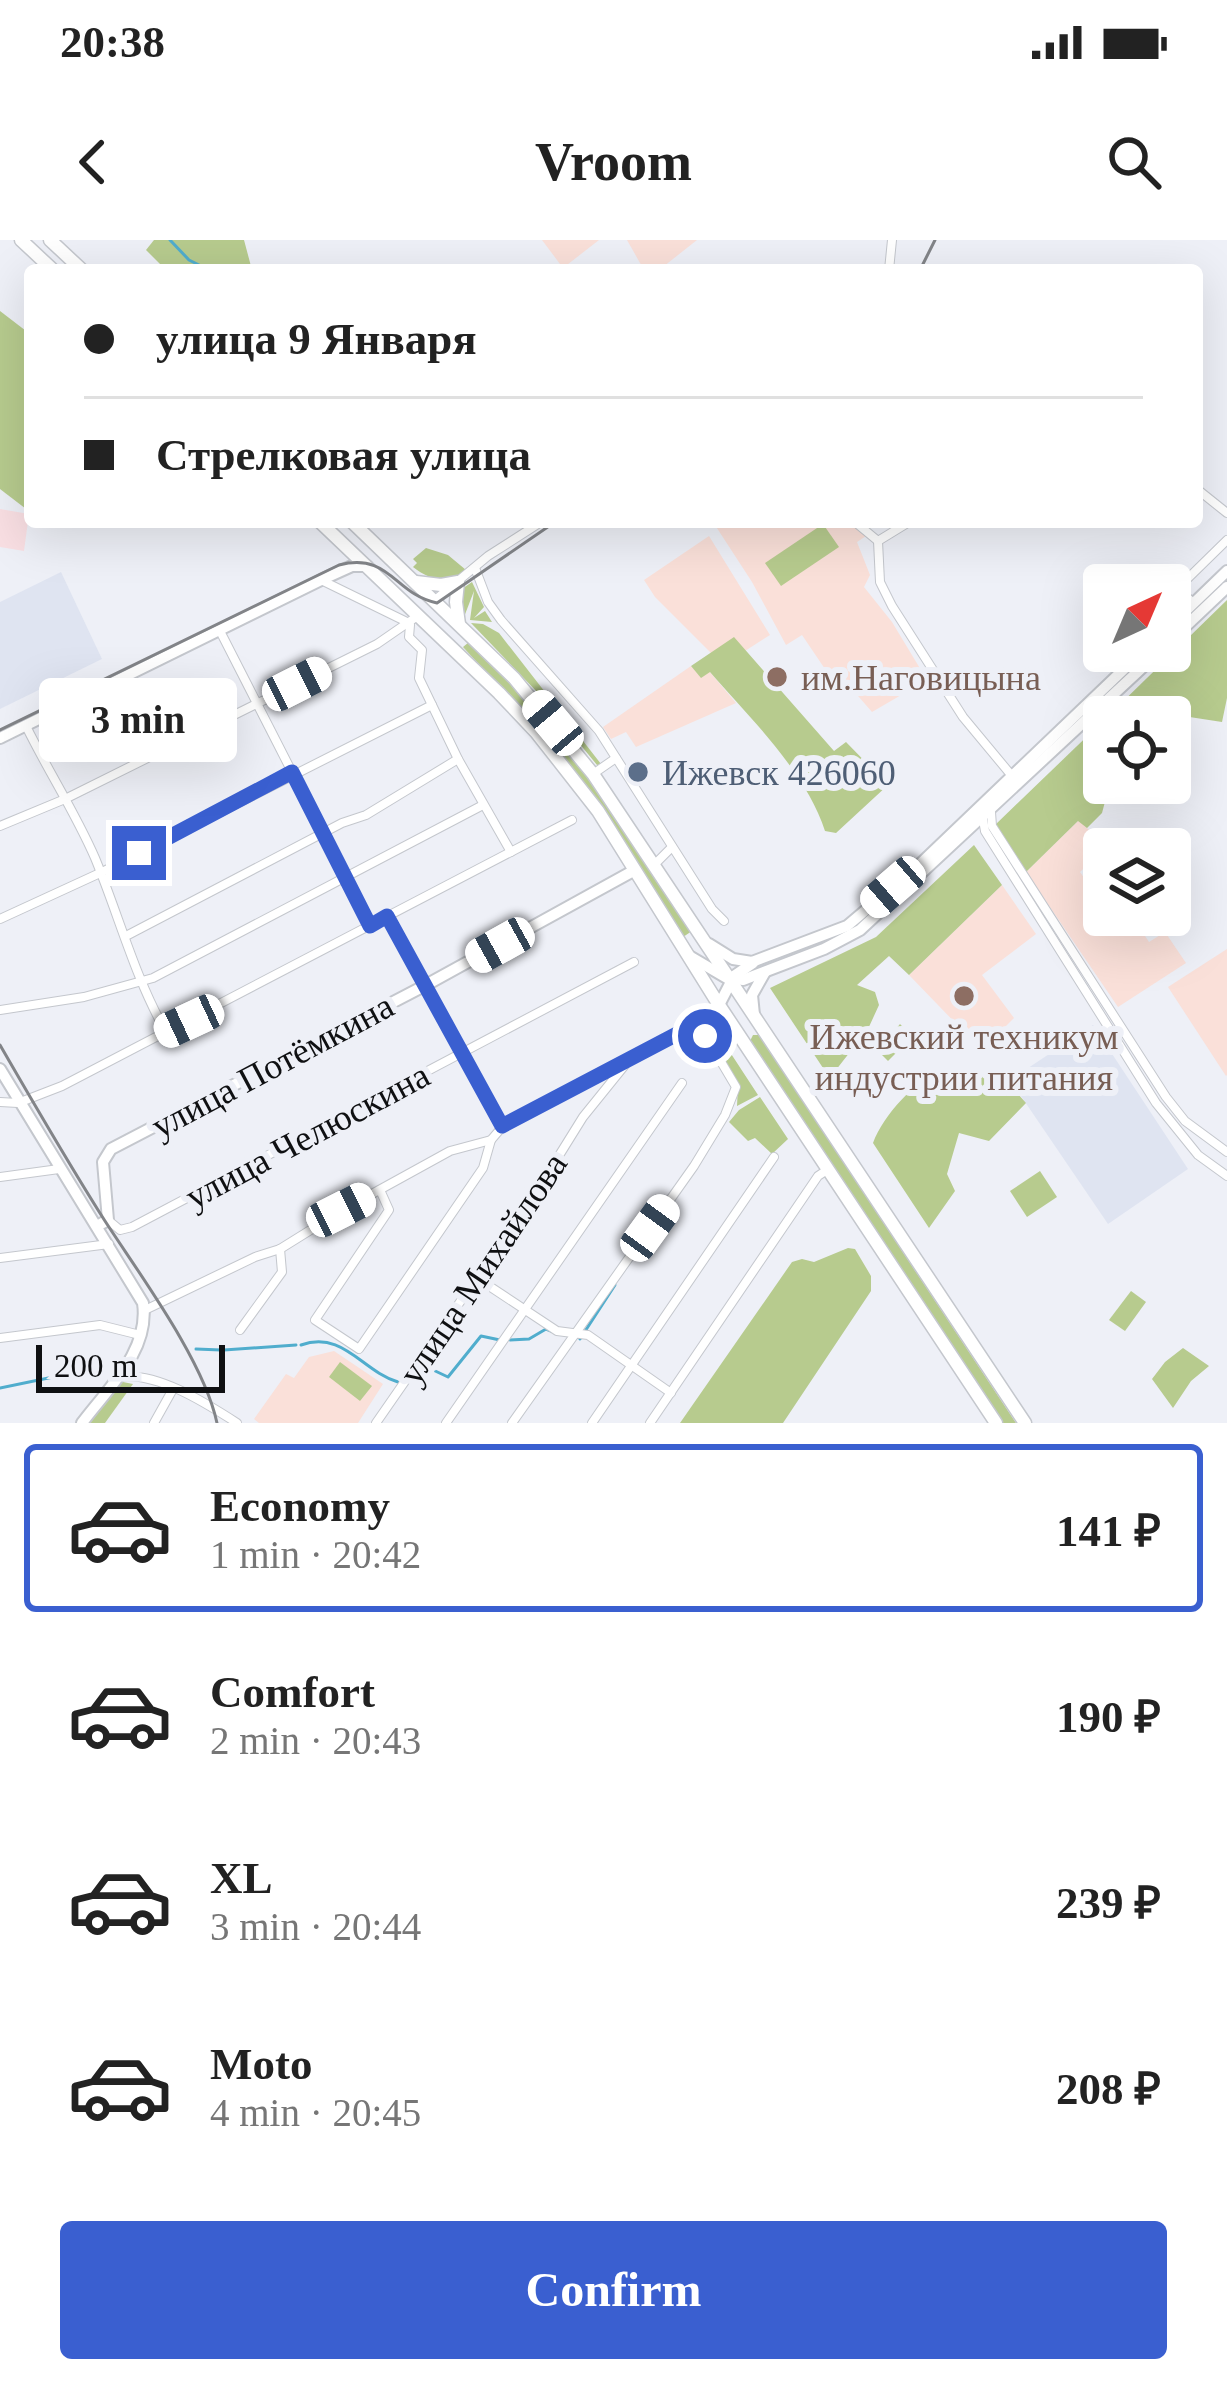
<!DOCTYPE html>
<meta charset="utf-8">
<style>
:root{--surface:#fff;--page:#f2f2f2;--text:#222;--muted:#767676;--line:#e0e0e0;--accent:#3a5fd0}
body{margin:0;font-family:"Times New Roman",serif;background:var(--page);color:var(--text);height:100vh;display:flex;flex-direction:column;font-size:45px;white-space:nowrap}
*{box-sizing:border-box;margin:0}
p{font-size:39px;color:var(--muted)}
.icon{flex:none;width:66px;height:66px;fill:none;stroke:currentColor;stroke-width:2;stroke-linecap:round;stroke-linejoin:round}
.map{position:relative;height:1183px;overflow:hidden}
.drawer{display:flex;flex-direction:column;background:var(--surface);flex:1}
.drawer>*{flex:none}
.guide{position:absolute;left:24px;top:24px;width:1179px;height:264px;border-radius:12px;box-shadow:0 12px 48px #0002;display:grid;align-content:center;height:264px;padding:0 60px;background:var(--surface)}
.needle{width:78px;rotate:44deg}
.fabs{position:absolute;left:1083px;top:324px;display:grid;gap:24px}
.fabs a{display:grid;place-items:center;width:108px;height:108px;border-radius:12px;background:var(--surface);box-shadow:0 12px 48px #0002;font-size:60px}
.scale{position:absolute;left:36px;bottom:30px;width:189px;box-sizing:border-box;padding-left:12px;border:6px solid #0f1012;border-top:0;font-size:33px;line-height:42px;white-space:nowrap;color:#0f1012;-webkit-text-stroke:9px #eef0f7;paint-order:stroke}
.end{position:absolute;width:54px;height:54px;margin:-27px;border:15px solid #3a5fd0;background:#fff;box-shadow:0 0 0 6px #fff}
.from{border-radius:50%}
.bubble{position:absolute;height:84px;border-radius:12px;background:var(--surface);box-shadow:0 12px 48px #0002;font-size:39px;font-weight:700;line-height:84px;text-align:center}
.car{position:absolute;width:36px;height:72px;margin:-36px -18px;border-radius:15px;box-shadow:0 0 9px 3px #0007;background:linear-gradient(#fff 24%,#345 0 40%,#fff 0 76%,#345 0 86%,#fff 0)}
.guide b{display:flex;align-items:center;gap:42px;height:114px;font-size:45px}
.guide b+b{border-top:3px solid var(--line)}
.guide i{width:30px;height:30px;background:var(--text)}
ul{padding:21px 0 0;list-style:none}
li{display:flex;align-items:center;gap:36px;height:168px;margin:0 24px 18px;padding:0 36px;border:6px solid transparent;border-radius:12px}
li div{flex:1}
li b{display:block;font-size:45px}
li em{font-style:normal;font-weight:700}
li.active{border-color:var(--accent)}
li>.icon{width:108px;height:108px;stroke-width:1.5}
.primary-button{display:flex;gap:24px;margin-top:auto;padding:24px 60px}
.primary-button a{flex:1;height:138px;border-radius:12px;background:var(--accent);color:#fff;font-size:48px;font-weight:700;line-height:138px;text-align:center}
.status{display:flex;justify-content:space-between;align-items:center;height:84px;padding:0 60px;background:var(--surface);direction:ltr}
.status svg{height:33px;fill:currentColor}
header{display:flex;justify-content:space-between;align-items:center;height:156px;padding:0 60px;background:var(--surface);font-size:54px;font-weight:700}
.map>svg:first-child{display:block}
</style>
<div class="status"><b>20:38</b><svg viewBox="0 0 49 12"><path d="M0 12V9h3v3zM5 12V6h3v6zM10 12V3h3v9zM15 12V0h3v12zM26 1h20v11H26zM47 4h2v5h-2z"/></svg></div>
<header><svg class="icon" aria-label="back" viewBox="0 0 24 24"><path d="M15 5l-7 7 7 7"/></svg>Vroom<svg class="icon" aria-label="search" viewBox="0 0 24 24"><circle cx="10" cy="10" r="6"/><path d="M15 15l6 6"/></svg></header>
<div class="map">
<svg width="1227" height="1183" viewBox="0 0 1227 1183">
<rect width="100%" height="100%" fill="#eef0f7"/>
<g fill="#dfe4f1">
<path d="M 61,332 L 102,419 L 0,469 L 0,362 Z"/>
<path d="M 1093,785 L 1188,929 L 1108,984 L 1010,840 Z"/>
</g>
<g fill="#fae0d9">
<path d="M 542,0 L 599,0 L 563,28 Z"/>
<path d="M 627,0 L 697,0 L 659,30 L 644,30 Z"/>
<path d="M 713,282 L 850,282 L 866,296 L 857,302 L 870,335 L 864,347 L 892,382 L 927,440 L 872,472 L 838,433 L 832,436 L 827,432 L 802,395 L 786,405 L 752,342 Z"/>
<path d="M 709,296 L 770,395 L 745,411 L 734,398 L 711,413 L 655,357 L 644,340 Z"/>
<path d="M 691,426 L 701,437 L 709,431 L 736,463 L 636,507 L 626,492 L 611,499 L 603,487 Z"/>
<path d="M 1079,580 L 1106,607 L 1080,632 L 1099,659 L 1104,657 L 1104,675 L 1131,675 L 1149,702 L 1165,692 L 1186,723 L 1118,767 L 1026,632 Z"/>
<path d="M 1002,645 L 1036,694 L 982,735 L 1014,778 L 985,807 L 973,795 L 966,794 L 909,735 Z"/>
<path d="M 1227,709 L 1227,835 L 1226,836 L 1168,747 Z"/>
<path d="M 334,1111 L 383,1144 L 358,1183 L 259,1183 L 254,1179 L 286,1134 L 294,1138 L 309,1117 Z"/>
</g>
<path fill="#f9dfe3" d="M 0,269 L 29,274 L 24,311 L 0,307 Z"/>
<g fill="#b7cb8e">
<path d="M 154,0 L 244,0 L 252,30 L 166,30 L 146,10 Z"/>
<path d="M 0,71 L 30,94 L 30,272 L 0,249 Z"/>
<path d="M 823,284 L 839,307 L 781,346 L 765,323 Z"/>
<path d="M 426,308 L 448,315 L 466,330 C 448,344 431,341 413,327 L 417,323 L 413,319 Z"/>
<path d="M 472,342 L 484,367 L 474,378 L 485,371 L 492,382 L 470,380 L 474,351 L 464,377 L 459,351 Z"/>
<path d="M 1227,360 L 1227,458 L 1222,482 L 1183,476 L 1170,527 L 1170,477 L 1107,477 Z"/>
<path d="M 471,383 L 483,384 L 499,393 L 601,524 L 597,525 L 539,454 Z"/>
<path d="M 734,397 L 834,511 L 846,502 L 888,545 L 836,593 L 825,591 C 806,532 750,478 710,432 L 701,438 L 691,426 Z"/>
<path d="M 469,402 C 558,487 625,588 692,691 L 683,697 L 547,498 L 463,407 Z"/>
<path d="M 1104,480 L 1104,543 L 1110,543 L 1102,573 L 1087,588 L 1078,581 L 1026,632 L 995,585 Z"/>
<path d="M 974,605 L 1002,645 L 909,735 L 889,716 L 857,745 L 875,752 L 879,765 L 868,789 L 832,835 L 827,834 L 770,748 L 876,697 Z"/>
<path d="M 707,777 L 758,855 L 737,866 L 738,845 L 702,783 Z"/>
<path d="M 900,784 L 912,797 L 888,821 L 878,811 Z"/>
<path d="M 753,795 L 759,795 L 1016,1183 L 1002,1183 L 750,801 Z"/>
<path d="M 943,829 L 968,838 L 1000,834 L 1026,863 L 989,901 L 959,893 L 947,934 L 955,951 L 929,988 L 873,903 C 884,874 915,841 943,829 Z"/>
<path d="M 760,857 L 788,899 L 772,914 L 755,898 L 748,901 L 729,882 L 739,870 Z"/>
<path d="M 1040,931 L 1057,957 L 1027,977 L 1010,951 Z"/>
<path d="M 848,1008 L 855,1009 L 871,1036 L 871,1051 L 783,1183 L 680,1183 L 792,1022 L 802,1019 L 814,1022 Z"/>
<path d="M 1131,1051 L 1146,1062 L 1125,1091 L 1109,1080 Z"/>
<path d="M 1183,1108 L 1209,1126 L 1191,1141 L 1173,1168 L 1152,1139 L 1165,1122 Z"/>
<path d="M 340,1122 L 372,1146 L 360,1161 L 329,1137 Z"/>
<path d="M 118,1141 L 133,1144 L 105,1183 L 87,1183 Z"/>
</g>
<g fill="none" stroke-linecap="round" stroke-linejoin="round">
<g stroke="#50adcd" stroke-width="3">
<path d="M 170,0 L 189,20 L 209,30"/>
<path d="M 580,1099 L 615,1045"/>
<path d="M 510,1100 L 529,1099 L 546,1089 L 551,1091"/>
<path d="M 301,1105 C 343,1090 362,1131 398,1142"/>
<path d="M 196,1109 L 221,1110"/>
<path d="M 224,1110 L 296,1105"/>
<path d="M 415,1139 L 431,1129 L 448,1137 L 481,1096 L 500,1100"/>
<path d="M 0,1148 L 58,1136"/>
</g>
<defs>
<g id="street">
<path d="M 889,30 L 892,0"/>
<path d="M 1197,249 L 1227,273"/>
<path d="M 855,282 L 878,301"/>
<path d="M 909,282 L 878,301 L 880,342 L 892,366 L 963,477 L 1012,536"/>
<path d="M 475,328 L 488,362 L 501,380 L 599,491 L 712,669 L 724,681"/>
<path d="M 321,340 L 409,383"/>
<path d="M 435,360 L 488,316 L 541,282"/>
<path d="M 1193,363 L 1178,348 L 1227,300"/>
<path d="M 410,385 L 409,397 L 422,410 L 419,438 L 458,519 L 511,612"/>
<path d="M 220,391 L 370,685"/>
<path d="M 26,486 C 48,531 75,572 95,618 C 119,676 135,738 166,792"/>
<path d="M 593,534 L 616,518"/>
<path d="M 991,572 L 992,586 L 1166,857 L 1185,881 L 1227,912"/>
<path d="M 982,574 L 985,591 L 1156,863 L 1198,915 L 1227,936"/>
<path d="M 0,586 L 65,559 L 377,404 L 419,375"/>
<path d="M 655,624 L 672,607"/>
<path d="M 387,677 L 503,886"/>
<path d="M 0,679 L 100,633 L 432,465"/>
<path d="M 126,696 L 342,583 L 366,575 L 458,519"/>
<path d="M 0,770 L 84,757 L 153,738 L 483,565"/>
<path d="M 0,862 L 18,863 L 62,846 L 572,580"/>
<path d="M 0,937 L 59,929"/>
<path d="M 380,950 L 389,970 L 315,1080 L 359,1109 L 483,928 L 491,900"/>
<path d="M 108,980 L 120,990 L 132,987 L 634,722"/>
<path d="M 0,1018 L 109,1004"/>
<path d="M 477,1038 L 557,1091 L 588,1095 L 671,1153"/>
<path d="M 145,1070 L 255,1017 L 280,1009 L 341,971 L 450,911 L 491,900 L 503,886 L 698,783 L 719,765"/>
<path d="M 240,1090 L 282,1032 L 280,1009"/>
<path d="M 0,1098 L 100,1085 L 140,1095"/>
<path d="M 118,1137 C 156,1131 206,1163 237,1183"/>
<path d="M 154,1183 L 173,1149"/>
<path d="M 376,1183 L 537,951 L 583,877 L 625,825"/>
<path d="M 446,1183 L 682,843"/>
<path d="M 512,1183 L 694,926 L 725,875 L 736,847 L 698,783"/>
<path d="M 592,1183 L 774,917"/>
<path d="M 650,1183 L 818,936 L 827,930"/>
</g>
<g id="secondary">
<path d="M 1170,386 L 1227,331"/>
<path d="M 1170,401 L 1227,347"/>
<path d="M 0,498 L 321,340 L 352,326 L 367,326"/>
<path d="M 709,704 L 733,719 L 752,722 L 847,686 L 919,625 L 1143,411"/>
<path d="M 691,717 L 725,737 L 743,740 L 824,709 L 860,690 L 1160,411"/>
<path d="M 719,765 L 734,736 L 753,723"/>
<path d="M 754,775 L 752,755 L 765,732"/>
<path d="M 0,829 L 143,1063 C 150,1111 108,1148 82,1183"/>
<path d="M 97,986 L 108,980 L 103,922 L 111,909 L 426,745 L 635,630"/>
</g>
<g id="primary">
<path d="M 21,0 L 53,30"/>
<path d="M 50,0 L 82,30"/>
<path d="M 320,282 L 499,453 L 536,492 L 598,571 L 719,765 L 996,1183"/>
<path d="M 352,282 L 514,438 L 593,534 L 1025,1183"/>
<path d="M 416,342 L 441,345 L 458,342 L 456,362 L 459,384"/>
</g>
</defs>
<use href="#street" stroke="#c4c7cd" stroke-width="10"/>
<use href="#secondary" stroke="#c4c7cd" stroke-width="14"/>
<use href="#primary" stroke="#c4c7cd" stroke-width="15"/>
<use href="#street" stroke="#fff" stroke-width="8"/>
<use href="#secondary" stroke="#fff" stroke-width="10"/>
<use href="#primary" stroke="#fff" stroke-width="12"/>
<g stroke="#828488" stroke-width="3">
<path d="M 920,30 L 935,0"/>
<path d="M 0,490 L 339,325 C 390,312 394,354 437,363 L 555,282"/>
<path d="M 0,805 C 34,864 68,923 105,981 C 140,1035 204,1121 217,1183"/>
</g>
</g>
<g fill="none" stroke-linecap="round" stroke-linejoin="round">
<path stroke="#3a5fd0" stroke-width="15" d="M 139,613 L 292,532 L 370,686 L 387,676 L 502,886 L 698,783 L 705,796"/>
</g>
<g fill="#8d6e63" stroke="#eef0f7" stroke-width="4.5">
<circle cx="777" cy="437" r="12"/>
<circle cx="964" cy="756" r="12"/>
</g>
<circle fill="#5c6f8a" stroke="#eef0f7" stroke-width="4.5" cx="638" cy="532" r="12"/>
<g text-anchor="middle" stroke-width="12" stroke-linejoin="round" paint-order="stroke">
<g font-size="36" fill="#785e54" stroke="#eef0f7" text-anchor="start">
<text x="801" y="450">им.Наговицына</text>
<text x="964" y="809" text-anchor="middle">Ижевский техникум<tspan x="964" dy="41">индустрии питания</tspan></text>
</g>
<g font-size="36" fill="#4e5e75" stroke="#eef0f7" text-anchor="start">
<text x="662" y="545">Ижевск 426060</text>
</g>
<g font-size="36" fill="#0f1012" stroke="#eef0f7">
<text transform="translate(272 825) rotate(-28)" y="13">улица Потёмкина</text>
<text transform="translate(307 895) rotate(-28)" y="13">улица Челюскина</text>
<text transform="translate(482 1028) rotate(-56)" y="13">улица Михайлова</text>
</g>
</g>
</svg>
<div class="fabs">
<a><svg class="needle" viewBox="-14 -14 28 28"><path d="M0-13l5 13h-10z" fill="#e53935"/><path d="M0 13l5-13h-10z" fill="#767676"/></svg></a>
<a><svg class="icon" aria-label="locate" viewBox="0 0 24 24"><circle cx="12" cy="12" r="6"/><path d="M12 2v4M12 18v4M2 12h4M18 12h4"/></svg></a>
<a><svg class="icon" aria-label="layers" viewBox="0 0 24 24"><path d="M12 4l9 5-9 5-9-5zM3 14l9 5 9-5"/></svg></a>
</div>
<div class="scale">200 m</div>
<i class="end from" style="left:705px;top:796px"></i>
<i class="end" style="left:139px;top:613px"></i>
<div class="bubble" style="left:39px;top:438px;width:198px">3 min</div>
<i class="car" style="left:297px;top:444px;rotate:63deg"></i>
<i class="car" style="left:553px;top:483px;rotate:320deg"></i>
<i class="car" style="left:893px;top:647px;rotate:229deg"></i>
<i class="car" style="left:500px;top:705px;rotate:241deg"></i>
<i class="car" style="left:189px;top:781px;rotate:245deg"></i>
<i class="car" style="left:341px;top:970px;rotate:63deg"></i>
<i class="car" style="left:650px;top:988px;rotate:36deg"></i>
<div class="guide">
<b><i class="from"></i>улица 9 Января</b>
<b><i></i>Стрелковая улица</b>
</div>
</div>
<section class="drawer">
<ul>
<li class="active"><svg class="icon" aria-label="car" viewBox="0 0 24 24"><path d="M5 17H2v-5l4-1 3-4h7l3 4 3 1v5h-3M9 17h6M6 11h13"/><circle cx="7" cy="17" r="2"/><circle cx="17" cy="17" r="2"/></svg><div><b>Economy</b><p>1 min · 20:42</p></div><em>141 ₽</em></li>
<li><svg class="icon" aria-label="car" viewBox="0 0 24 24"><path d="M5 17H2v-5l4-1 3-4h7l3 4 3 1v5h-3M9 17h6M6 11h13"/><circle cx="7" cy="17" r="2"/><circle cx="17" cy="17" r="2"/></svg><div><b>Comfort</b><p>2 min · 20:43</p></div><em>190 ₽</em></li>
<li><svg class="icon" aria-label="car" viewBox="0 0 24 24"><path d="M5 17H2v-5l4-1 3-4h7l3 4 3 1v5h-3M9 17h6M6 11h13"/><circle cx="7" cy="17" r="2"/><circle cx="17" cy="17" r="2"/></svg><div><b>XL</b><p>3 min · 20:44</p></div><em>239 ₽</em></li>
<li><svg class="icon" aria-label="car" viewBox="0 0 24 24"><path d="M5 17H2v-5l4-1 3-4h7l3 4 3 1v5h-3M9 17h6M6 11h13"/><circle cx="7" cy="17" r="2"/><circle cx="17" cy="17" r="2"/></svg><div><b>Moto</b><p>4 min · 20:45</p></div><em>208 ₽</em></li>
</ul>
<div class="primary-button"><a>Confirm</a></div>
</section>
